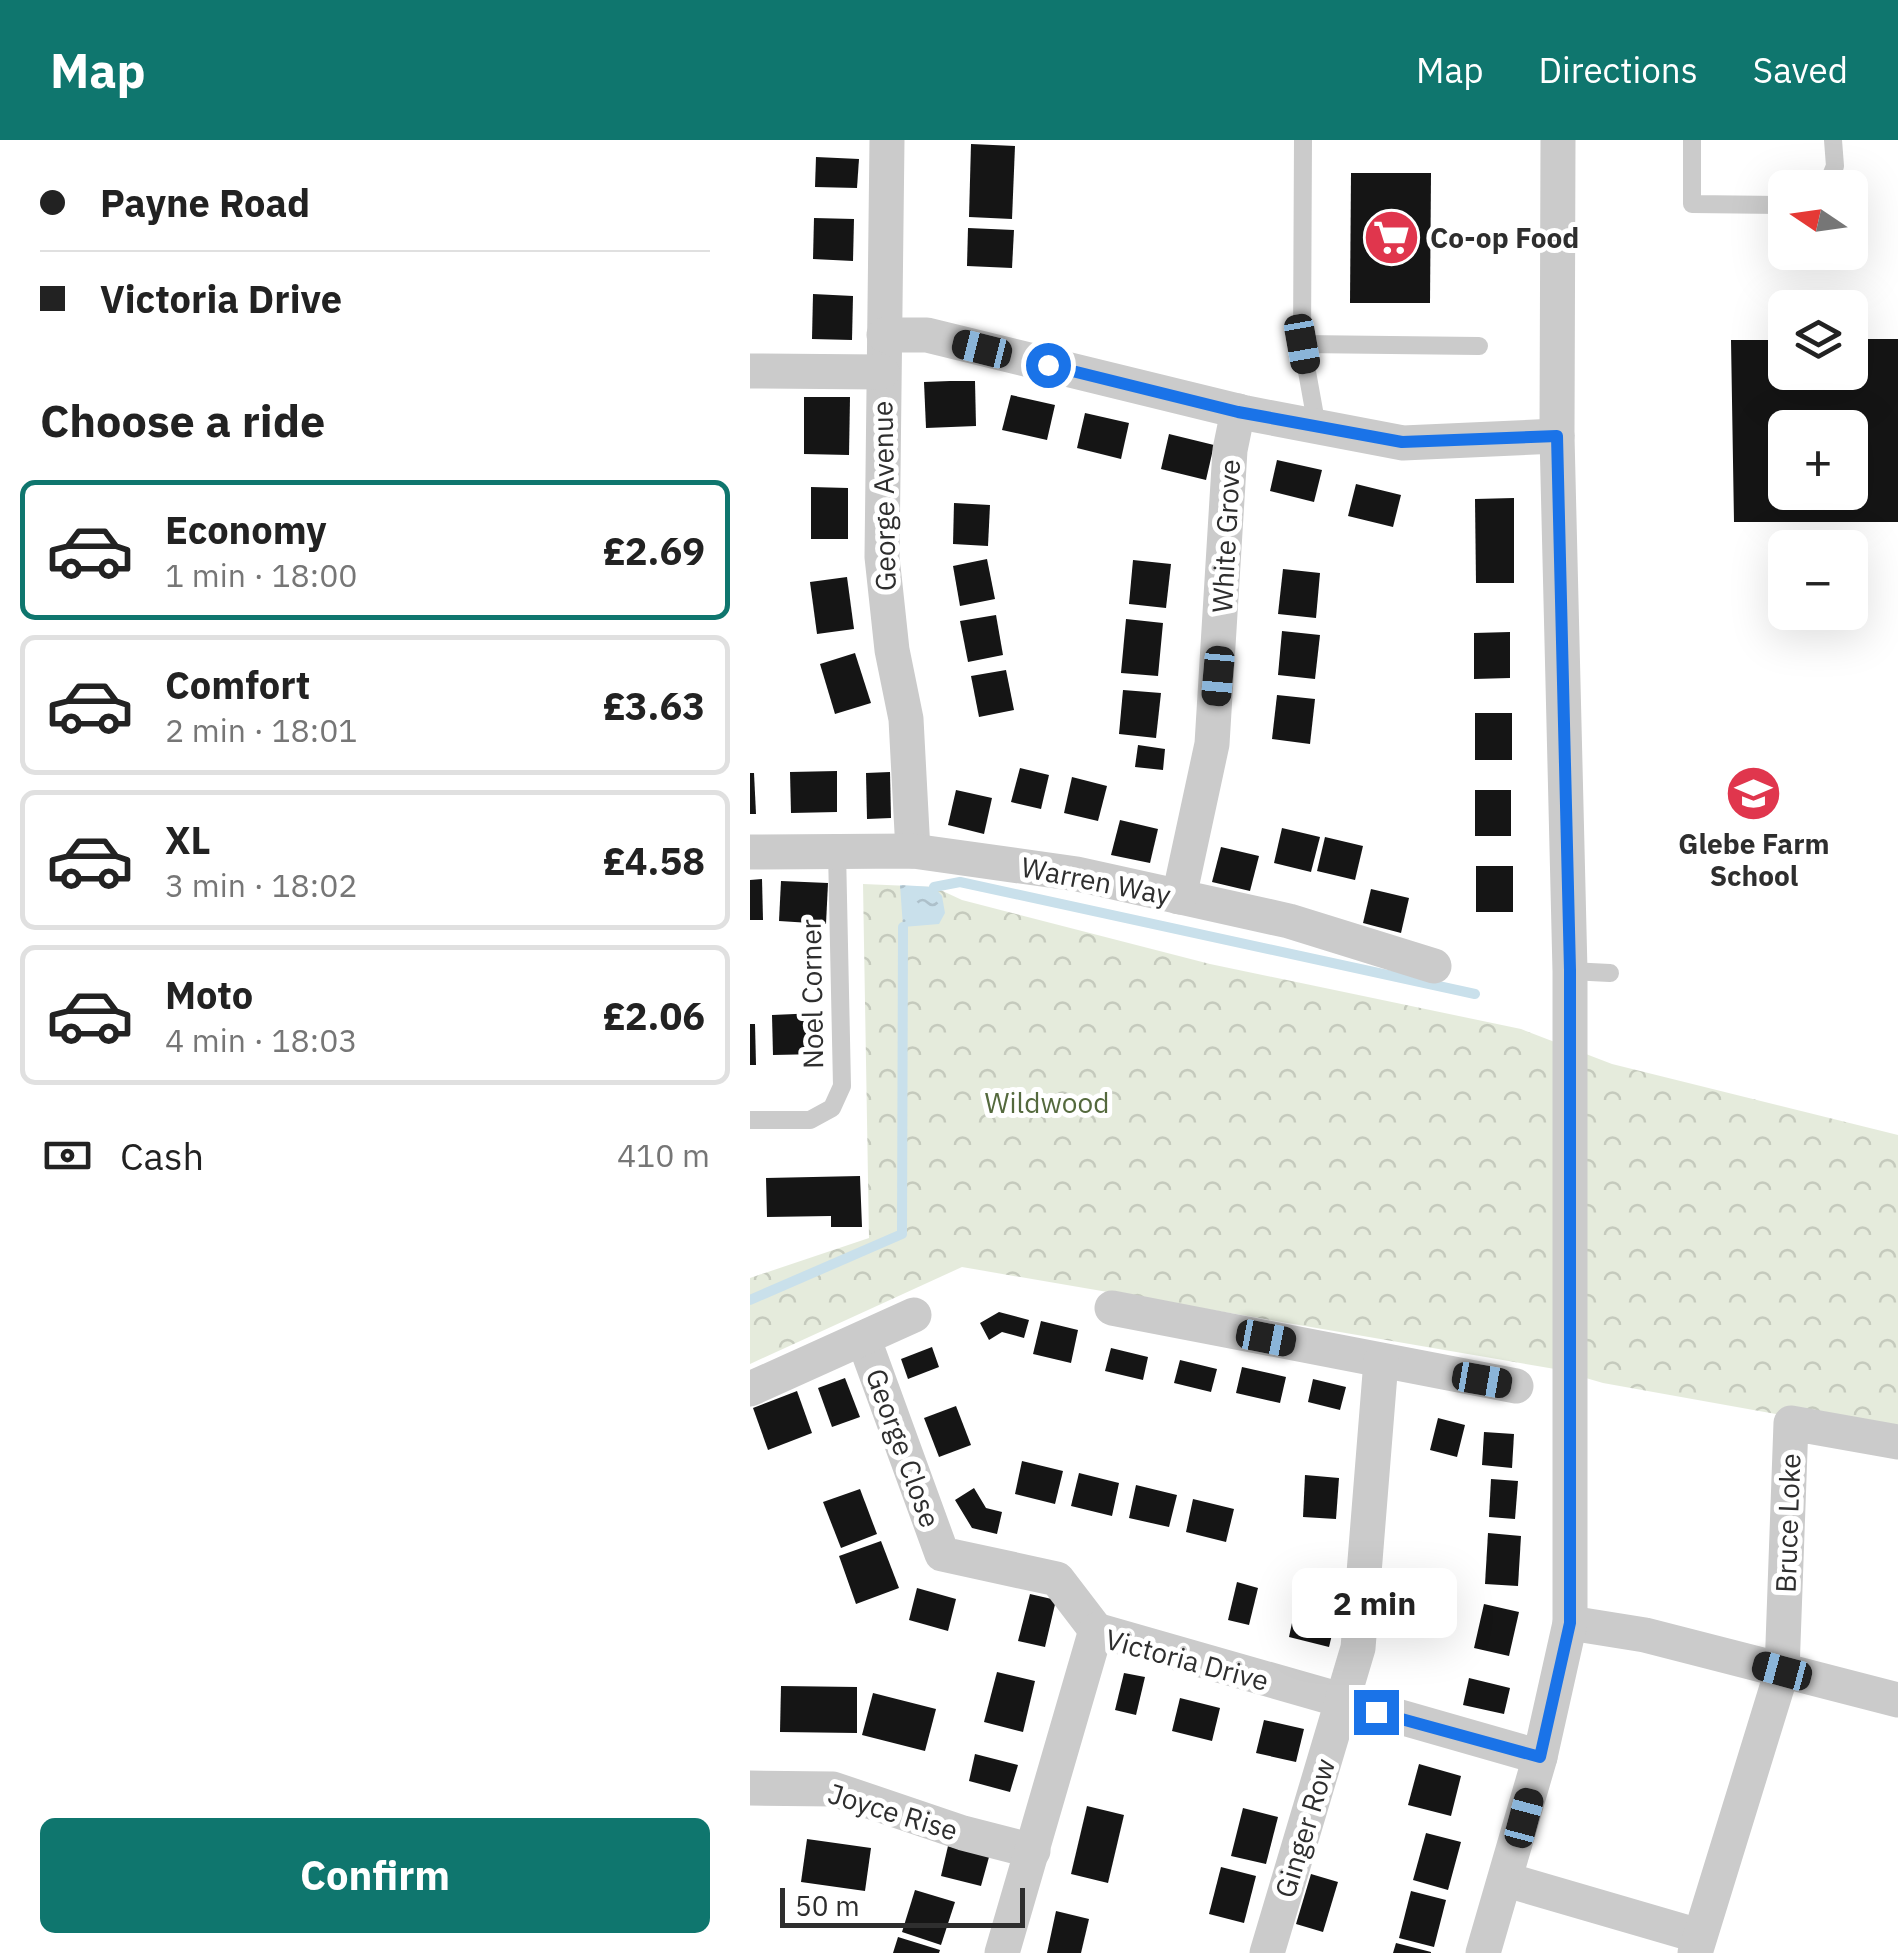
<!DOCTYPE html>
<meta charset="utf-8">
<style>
:root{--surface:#fff;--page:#f2f2f2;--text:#222;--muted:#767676;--line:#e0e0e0;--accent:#0f766e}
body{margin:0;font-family:"IBM Plex Sans",sans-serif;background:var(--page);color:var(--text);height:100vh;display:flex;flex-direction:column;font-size:38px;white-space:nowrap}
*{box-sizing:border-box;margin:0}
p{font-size:32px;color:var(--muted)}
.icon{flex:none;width:55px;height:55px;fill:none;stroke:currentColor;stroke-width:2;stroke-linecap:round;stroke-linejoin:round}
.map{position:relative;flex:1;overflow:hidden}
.sheet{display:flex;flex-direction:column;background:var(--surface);width:750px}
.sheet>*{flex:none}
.hud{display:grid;align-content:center;height:220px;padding:0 40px;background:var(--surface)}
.needle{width:65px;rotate:283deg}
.tools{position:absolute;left:1018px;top:30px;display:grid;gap:20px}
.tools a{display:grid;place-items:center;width:100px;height:100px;border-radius:15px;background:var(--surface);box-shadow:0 10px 40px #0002;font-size:50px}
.scale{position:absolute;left:30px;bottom:25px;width:245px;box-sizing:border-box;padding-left:10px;border:5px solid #2e2e2e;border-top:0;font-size:28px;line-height:35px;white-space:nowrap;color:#2e2e2e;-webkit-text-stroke:8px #fff;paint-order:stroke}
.end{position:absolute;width:45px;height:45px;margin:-22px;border:12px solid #1a73e8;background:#fff;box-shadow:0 0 0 5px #fff}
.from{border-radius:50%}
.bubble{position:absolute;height:70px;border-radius:15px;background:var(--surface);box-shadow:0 10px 40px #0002;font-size:32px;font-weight:700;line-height:70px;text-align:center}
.car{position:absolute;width:30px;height:60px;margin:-30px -15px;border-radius:12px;box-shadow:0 0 8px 2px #0007;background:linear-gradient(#222 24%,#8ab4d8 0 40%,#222 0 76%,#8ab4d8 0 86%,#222 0)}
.hud b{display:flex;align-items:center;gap:35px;height:95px;font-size:38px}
.hud b+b{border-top:2px solid var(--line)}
.hud i{width:25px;height:25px;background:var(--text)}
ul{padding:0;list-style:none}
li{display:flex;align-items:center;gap:30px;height:140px;margin:0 20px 15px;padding:0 20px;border:5px solid var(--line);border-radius:15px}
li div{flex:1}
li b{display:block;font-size:38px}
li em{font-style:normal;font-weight:700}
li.current{border-color:var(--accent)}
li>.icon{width:90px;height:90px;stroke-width:1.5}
h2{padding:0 40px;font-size:45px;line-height:120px}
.pay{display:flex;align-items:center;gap:25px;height:110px;padding:0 40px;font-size:38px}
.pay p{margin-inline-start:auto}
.primary-button{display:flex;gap:20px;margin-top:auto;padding:20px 40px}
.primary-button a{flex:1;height:115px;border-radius:15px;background:var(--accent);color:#fff;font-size:40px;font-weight:700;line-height:115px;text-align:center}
header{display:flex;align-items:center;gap:60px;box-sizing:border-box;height:140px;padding:0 50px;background:var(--accent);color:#fff}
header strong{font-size:48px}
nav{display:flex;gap:55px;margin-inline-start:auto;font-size:35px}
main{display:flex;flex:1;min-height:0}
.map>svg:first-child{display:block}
</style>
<header>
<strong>Map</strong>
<nav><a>Map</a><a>Directions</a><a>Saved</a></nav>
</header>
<main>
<section class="sheet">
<div class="hud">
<b><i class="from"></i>Payne Road</b>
<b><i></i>Victoria Drive</b>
</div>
<h2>Choose a ride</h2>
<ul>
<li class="current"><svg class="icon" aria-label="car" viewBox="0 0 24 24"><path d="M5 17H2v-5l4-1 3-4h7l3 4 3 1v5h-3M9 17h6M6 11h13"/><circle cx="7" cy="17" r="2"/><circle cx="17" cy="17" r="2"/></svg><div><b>Economy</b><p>1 min · 18:00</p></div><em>£2.69</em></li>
<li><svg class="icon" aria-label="car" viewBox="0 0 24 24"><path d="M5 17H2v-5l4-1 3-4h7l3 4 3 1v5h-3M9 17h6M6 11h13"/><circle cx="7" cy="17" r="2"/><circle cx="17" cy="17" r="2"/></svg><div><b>Comfort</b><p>2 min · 18:01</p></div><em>£3.63</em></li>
<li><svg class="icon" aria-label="car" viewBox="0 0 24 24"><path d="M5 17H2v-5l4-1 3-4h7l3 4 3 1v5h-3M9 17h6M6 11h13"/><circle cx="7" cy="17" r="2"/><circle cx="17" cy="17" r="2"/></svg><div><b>XL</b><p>3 min · 18:02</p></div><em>£4.58</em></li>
<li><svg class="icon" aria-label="car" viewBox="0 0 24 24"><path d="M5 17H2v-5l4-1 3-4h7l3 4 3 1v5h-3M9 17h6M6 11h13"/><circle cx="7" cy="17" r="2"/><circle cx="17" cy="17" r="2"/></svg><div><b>Moto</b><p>4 min · 18:03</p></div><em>£2.06</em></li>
</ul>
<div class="pay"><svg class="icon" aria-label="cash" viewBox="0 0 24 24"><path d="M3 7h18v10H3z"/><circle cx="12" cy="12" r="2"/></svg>Cash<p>410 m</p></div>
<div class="primary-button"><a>Confirm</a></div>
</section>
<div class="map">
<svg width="1148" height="1813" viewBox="0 0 1148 1813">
<defs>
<pattern id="park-crowns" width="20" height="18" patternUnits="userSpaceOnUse" patternTransform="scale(2.5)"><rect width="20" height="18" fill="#e5ebdc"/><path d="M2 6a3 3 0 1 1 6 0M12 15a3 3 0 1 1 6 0" fill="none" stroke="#c5cabd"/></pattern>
<pattern id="water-ripples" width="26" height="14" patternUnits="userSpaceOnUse" patternTransform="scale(2.5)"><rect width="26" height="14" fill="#c9e0eb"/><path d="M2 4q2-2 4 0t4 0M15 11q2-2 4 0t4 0" fill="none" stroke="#adc0ca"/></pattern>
</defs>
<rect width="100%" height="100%" fill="#fff"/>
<path fill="url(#park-crowns)" d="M 113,744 L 184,747 L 212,760 L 460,824 L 771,889 L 862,924 L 1148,995 L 1148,1296 L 853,1243 L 805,1229 L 212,1127 L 0,1224 L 0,1138 L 119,1098 Z"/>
<path fill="url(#water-ripples)" d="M 150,745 L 184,747 L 192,756 L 195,773 L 189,784 L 153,787 Z"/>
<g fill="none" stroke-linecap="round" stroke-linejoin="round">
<g stroke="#c9e0eb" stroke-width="10">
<path d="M 184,747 L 210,742 L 725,854"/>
<path d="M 0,1160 L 152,1094 L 153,787"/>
</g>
</g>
<g fill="#151515" fill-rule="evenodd">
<path d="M 221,4 L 265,6 L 262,79 L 219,77 Z"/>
<path d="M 66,17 L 109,19 L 107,48 L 65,47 Z"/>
<path d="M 601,33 L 681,33 L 680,163 L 600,163 Z"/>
<path d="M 64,78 L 104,79 L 103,121 L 63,119 Z"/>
<path d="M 218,88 L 264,90 L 262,128 L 217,126 Z"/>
<path d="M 63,154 L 103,156 L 102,200 L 62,199 Z"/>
<path d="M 1100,199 L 1148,199 L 1148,382 L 984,382 L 981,200 L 1035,200 L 1035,232 L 1100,232 ZM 1035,288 L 1100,288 L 1100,352 L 1035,352 Z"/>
<path d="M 200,241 L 225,241 L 226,286 L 176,288 L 174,242 Z"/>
<path d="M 261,255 L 305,265 L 297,300 L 252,290 Z"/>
<path d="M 54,257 L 100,257 L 99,315 L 54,314 Z"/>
<path d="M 335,273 L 379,283 L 371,319 L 327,308 Z"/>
<path d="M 419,294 L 464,305 L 456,340 L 411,329 Z"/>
<path d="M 527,320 L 572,330 L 564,362 L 520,351 Z"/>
<path d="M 606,344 L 651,355 L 643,387 L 598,376 Z"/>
<path d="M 61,347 L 98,348 L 98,399 L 61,399 Z"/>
<path d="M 764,358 L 764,443 L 726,443 L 725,359 Z"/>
<path d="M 204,363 L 240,365 L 238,406 L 203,404 Z"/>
<path d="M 237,419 L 245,459 L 210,466 L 203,426 Z"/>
<path d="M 383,420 L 421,424 L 416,468 L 379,464 Z"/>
<path d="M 533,429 L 570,433 L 566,478 L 528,474 Z"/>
<path d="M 97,437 L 104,489 L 67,494 L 60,442 Z"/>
<path d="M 246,475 L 253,515 L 218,522 L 210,481 Z"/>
<path d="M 376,479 L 413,483 L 408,536 L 371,533 Z"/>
<path d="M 532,491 L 570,495 L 565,539 L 528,535 Z"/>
<path d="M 760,492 L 760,538 L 724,539 L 724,493 Z"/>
<path d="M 105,513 L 121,563 L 85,574 L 70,524 Z"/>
<path d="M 256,530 L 264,570 L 229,577 L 221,536 Z"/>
<path d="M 373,550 L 411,553 L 406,598 L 369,594 Z"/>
<path d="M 527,555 L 565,559 L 560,604 L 522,599 Z"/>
<rect x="725" y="573" width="37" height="47"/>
<path d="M 388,605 L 415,609 L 413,630 L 385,627 Z"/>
<path d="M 270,628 L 299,635 L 291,669 L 261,662 Z"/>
<path d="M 87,631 L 87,672 L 41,673 L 40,632 Z"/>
<path d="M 140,632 L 141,678 L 117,679 L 116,633 Z"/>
<path d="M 0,633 L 4,633 L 6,674 L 0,674 Z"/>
<path d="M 322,637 L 357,646 L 348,681 L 314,673 Z"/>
<path d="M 206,650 L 242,658 L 234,694 L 198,685 Z"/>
<rect x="725" y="650" width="36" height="46"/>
<path d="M 370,680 L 408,689 L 400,723 L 361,715 Z"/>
<path d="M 532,688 L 570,697 L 561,732 L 524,723 Z"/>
<path d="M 575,697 L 613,706 L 605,740 L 567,731 Z"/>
<path d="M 471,707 L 509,716 L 500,751 L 462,742 Z"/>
<rect x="726" y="726" width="37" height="46"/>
<path d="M 12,739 L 13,780 L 0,780 L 0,740 Z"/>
<path d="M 31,741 L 78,743 L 76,784 L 29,781 Z"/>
<path d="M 621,749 L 659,758 L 651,793 L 613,783 Z"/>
<path d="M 68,873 L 70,914 L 23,915 L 22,875 Z"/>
<path d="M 0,884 L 5,884 L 6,925 L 0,925 Z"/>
<path d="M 110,1036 L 112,1087 L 81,1087 L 81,1076 L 17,1077 L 16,1038 Z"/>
<path d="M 249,1172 L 279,1180 L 274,1198 L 252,1192 L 239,1200 L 230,1183 Z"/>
<path d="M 291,1181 L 328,1190 L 321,1223 L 283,1214 Z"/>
<path d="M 182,1207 L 189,1227 L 158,1239 L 151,1219 Z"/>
<path d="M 361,1208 L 398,1217 L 393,1240 L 355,1231 Z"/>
<path d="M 430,1220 L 467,1229 L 461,1252 L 424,1243 Z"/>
<path d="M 492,1227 L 536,1237 L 530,1263 L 486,1253 Z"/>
<path d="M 95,1238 L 110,1277 L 82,1287 L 68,1248 Z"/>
<path d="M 563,1239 L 596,1247 L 590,1270 L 558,1262 Z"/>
<path d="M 47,1251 L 62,1293 L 18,1310 L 3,1268 Z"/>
<path d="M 206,1266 L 221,1305 L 189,1317 L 174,1278 Z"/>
<path d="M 688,1278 L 715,1285 L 707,1317 L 680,1310 Z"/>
<path d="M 734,1292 L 764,1294 L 762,1328 L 732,1325 Z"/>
<path d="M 272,1321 L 313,1331 L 305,1364 L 265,1354 Z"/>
<path d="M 329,1333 L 369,1343 L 362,1376 L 321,1366 Z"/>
<path d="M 555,1335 L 589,1338 L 586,1379 L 553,1377 Z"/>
<path d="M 741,1339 L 768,1341 L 765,1379 L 739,1377 Z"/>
<path d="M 386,1345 L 427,1355 L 419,1387 L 379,1378 Z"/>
<path d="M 224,1348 L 236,1368 L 252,1372 L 247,1394 L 222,1388 L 205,1360 Z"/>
<path d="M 110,1349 L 127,1394 L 91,1408 L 73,1362 Z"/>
<path d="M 443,1359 L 484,1369 L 476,1402 L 436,1392 Z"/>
<path d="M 738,1393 L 771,1396 L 768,1446 L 735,1444 Z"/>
<path d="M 131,1401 L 149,1448 L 106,1464 L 89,1416 Z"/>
<path d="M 487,1442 L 508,1448 L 499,1485 L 478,1480 Z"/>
<path d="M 167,1448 L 206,1459 L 198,1491 L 159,1480 Z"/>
<path d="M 280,1454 L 306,1460 L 295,1507 L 268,1501 Z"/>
<path d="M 546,1464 L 587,1474 L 579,1507 L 539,1497 Z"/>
<path d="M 734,1464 L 769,1472 L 759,1516 L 724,1508 Z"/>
<path d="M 247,1532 L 285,1541 L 273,1592 L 234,1582 Z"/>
<path d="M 374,1533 L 395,1537 L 386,1575 L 365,1570 Z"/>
<path d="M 719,1538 L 760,1548 L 754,1574 L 713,1565 Z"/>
<path d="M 31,1546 L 107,1547 L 107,1593 L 30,1592 Z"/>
<path d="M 123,1553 L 186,1569 L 175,1611 L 112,1595 Z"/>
<path d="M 430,1558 L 470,1568 L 462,1601 L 422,1591 Z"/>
<path d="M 514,1580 L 554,1589 L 546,1622 L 506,1613 Z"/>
<path d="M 225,1614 L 268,1625 L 260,1652 L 219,1641 Z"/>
<path d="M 669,1624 L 711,1636 L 701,1676 L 658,1665 Z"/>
<path d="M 337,1666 L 374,1675 L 358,1743 L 321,1734 Z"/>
<path d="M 493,1668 L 528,1677 L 516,1724 L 481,1716 Z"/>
<path d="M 676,1693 L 711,1702 L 698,1750 L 663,1740 Z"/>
<path d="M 57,1699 L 121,1708 L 115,1751 L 51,1742 Z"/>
<path d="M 198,1706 L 239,1717 L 231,1746 L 191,1736 Z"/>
<path d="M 471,1727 L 506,1736 L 494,1783 L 459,1774 Z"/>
<path d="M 561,1734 L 588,1742 L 573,1792 L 546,1784 Z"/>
<path d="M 165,1750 L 205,1762 L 191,1805 L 152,1792 Z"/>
<path d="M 661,1751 L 696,1760 L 684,1807 L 649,1798 Z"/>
<path d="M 306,1771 L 339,1779 L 331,1813 L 297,1813 Z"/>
<path d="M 148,1797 L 190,1810 L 189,1813 L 143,1813 Z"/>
<path d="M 646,1803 L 681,1812 L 681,1813 L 643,1813 Z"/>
</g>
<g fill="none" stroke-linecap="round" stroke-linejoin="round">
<g stroke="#cbcbcb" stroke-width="18">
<path d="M 553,0 L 552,204 L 567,287"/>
<path d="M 942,0 L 942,64 L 1035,65"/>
<path d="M 1076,48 L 1085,26 L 1083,0"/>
<path d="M 552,204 L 729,206"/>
<path d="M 820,831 L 860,833"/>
<path d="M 0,980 L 60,980 L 82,968 L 92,946 L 87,711"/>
</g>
<g stroke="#cbcbcb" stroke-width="35">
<path d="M 137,0 L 132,417 L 142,510 L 156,579 L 163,711"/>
<path d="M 134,195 L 177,195 L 496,273 L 653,303 L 807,296"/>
<path d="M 0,231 L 132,232"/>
<path d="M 0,712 L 163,711 L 327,734 L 539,781 L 684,826"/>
<path d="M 429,757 L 462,604 L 480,310 L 488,271"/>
<path d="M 362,1168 L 766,1246"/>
<path d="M 114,1200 L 192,1414 L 307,1439 L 346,1490"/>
<path d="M 0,1249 L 164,1175"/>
<path d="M 820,1483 L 895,1495 L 1148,1560"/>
<path d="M 346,1490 L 790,1617"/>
<path d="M 0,1648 L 83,1649 L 213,1693 L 283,1711"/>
<path d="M 757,1740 L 949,1796"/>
<path d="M 252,1813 L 346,1490"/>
<path d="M 517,1813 L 608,1508 L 631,1221"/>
<path d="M 733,1813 L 790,1617 L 820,1483 L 820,831 L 807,296 L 808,0"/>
<path d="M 945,1813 L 1032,1531 L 1041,1283 L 1148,1302"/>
</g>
</g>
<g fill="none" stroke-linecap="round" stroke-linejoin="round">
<path stroke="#1a73e8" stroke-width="12" d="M 298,225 L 488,272 L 652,302 L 807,296 L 820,830 L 820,1483 L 790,1617 L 626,1572"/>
</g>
<defs>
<symbol id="supermarket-disc" viewBox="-11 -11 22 22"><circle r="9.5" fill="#e0364d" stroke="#fff"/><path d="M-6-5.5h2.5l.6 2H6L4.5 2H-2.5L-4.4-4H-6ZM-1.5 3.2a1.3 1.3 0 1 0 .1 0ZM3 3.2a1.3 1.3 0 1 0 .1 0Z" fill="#fff"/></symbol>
<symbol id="school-disc" viewBox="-11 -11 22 22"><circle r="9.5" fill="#e0364d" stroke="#fff"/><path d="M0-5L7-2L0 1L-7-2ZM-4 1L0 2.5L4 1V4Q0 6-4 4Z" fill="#fff"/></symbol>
</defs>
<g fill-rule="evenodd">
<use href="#supermarket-disc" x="610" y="66" width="63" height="63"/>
<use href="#school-disc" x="972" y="622" width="63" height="63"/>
</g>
<g text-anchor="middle" stroke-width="10" stroke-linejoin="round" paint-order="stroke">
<g font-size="28" font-weight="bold" fill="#2e2e2e" stroke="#fff" text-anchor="start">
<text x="680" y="108">Co-op Food</text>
<text x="1004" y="714" text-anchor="middle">Glebe Farm<tspan x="1004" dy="32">School</tspan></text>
</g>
<g font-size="28" fill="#2e2e2e" stroke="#fff">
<text transform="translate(134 356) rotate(-91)" y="10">George Avenue</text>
<text transform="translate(476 396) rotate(-87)" y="10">White Grove</text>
<text transform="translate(346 741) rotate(11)" y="10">Warren Way</text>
<text transform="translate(62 854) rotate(-91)" y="10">Noel Corner</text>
<text transform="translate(153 1308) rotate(70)" y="10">George Close</text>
<text transform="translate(1038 1383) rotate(-88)" y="10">Bruce Loke</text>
<text transform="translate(437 1520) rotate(15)" y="10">Victoria Drive</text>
<text transform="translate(143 1672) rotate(17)" y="10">Joyce Rise</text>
<text transform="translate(555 1688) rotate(-73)" y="10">Ginger Row</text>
</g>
<g font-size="28" fill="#54693d" stroke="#fff">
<text x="297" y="973">Wildwood</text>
</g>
</g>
</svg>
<div class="tools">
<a><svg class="needle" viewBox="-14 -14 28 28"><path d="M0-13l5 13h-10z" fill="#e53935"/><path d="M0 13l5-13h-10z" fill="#767676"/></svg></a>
<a><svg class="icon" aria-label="layers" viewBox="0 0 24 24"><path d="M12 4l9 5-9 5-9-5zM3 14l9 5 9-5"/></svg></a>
<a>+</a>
<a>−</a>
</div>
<div class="scale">50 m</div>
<i class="end from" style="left:298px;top:225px"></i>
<i class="end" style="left:626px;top:1572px"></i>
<div class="bubble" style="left:542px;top:1428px;width:165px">2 min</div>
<i class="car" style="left:552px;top:204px;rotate:170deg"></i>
<i class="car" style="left:232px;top:209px;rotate:284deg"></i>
<i class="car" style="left:468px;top:536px;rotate:185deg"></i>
<i class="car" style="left:516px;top:1198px;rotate:101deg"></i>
<i class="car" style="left:732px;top:1240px;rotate:100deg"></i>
<i class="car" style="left:1032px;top:1531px;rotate:285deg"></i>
<i class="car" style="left:774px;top:1678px;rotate:15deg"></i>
</div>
</main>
